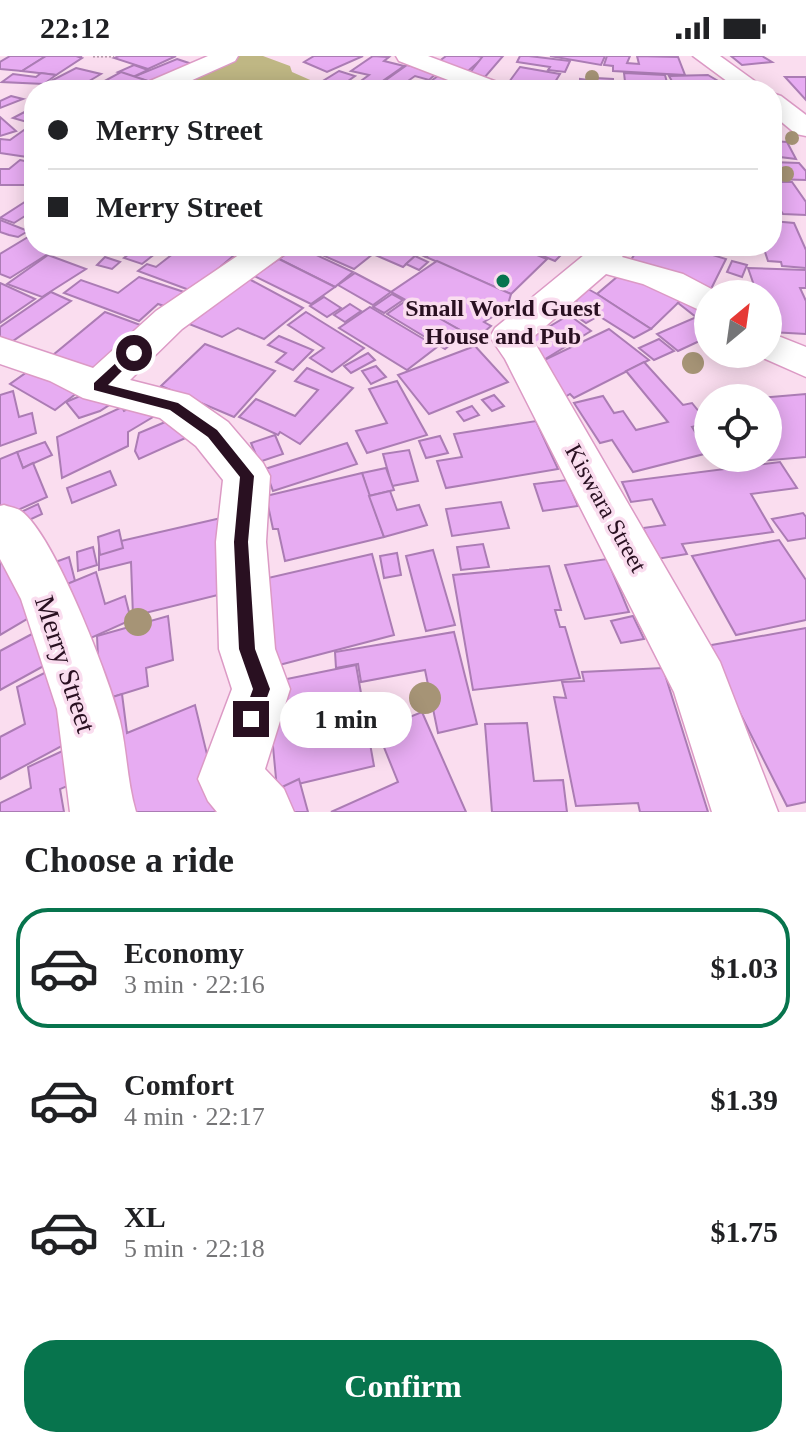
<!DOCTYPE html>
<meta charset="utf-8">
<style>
:root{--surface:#fff;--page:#f2f2f2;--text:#202124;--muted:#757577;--line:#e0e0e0;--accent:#07744d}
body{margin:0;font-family:"Times New Roman",serif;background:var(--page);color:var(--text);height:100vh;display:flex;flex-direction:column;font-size:30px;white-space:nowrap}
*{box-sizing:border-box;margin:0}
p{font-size:26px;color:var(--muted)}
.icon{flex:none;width:44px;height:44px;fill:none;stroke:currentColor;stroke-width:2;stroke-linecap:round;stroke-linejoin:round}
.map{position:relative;height:756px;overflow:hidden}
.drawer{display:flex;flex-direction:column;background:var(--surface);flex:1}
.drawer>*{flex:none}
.hud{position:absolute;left:24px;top:24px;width:758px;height:176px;border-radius:32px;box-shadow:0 4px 20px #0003;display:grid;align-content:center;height:176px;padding:0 24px;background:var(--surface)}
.needle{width:52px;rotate:29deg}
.controls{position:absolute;left:694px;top:224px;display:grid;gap:16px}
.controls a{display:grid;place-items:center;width:88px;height:88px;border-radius:50%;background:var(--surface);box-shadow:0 4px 20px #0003;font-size:40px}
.end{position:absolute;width:36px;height:36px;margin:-18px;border:10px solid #291021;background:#fff;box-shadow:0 0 0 4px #fff}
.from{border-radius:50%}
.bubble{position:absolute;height:56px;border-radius:28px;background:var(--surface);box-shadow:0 4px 20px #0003;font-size:26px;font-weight:600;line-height:56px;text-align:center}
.hud b{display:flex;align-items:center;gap:28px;height:76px;font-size:30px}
.hud b+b{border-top:2px solid var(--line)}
.hud i{width:20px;height:20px;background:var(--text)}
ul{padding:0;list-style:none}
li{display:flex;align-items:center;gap:24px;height:120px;margin:0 16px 12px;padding:0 8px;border:4px solid transparent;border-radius:32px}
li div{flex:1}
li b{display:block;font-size:30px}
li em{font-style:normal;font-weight:600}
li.active{border-color:var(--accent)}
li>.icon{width:72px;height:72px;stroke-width:1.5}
h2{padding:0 24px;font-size:36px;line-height:96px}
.cta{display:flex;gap:16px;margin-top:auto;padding:16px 24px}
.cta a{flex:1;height:92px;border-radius:32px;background:var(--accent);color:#fff;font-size:32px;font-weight:600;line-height:92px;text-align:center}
.status{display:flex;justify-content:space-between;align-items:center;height:56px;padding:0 40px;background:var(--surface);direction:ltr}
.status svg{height:22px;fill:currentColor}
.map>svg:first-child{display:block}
</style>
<div class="status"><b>22:12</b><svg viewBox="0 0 49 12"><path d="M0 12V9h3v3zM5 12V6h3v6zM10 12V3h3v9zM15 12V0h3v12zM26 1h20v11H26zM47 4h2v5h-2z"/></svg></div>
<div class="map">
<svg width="806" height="756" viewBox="0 0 806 756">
<rect width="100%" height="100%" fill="#faddef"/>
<path fill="#bfb784" d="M 233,0 L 263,0 L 290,10 L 292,16 L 333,34 L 156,34 Z"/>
<g fill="#e7acf2" stroke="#ab7cb4" stroke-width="2">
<path d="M 10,0 L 46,0 L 22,15 L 0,13 L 0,6 Z"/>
<path d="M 46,0 L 82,0 L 79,1 L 82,2 L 56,19 L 22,15 Z"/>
<path d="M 119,0 L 176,0 L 148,13 L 114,2 Z"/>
<path d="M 314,0 L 363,0 L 327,16 L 304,6 Z"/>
<path d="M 373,0 L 389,1 L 384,5 L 404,10 L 374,31 L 358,27 L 369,19 L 351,15 Z"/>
<path d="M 446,0 L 477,0 L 484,1 L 468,15 L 433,10 Z"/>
<path d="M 483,0 L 503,0 L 485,21 L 469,18 Z"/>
<path d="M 520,0 L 529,0 L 570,5 L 565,16 L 548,14 L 550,11 L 517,6 Z"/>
<path d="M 550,0 L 605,0 L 601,9 Z"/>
<path d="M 607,0 L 630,0 L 627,7 L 639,8 L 637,0 L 678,1 L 685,19 L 613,15 L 613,10 L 604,9 Z"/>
<path d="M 731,0 L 762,0 L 772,6 L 742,9 Z"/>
<path d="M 177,3 L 192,8 L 151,26 L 133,21 Z"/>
<path d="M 134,9 L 148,14 L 133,21 L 118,16 Z"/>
<path d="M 407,9 L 438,16 L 429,24 L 415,20 L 395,34 L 376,31 Z"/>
<path d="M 520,11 L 560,18 L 550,34 L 494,30 L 498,25 L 509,26 Z"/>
<path d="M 76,12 L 101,18 L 74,34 L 47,27 Z"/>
<path d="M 339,15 L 355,20 L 348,25 L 372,32 L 340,34 L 318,28 Z"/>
<path d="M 121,16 L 151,26 L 137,34 L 88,34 Z"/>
<path d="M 41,17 L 56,19 L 44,28 L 2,26 L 13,18 L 36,21 Z"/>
<path d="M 624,17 L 665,19 L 669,34 L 626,34 Z"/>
<path d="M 708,19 L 730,32 L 677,34 L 669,20 Z"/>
<path d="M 438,20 L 475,30 L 470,34 L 444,34 L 425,29 Z"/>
<path d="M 785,21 L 806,21 L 806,44 Z"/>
<path d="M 596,22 L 613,23 L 613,34 L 565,34 L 565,27 L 580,28 L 580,23 L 596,25 Z"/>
<path d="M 11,40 L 23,43 L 0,52 L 0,45 Z"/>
<path d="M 34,51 L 34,68 L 13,62 Z"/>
<path d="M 0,61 L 16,75 L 0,80 Z"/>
<path d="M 24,74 L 34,76 L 34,102 L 0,97 L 0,83 L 10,84 Z"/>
<path d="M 772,85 L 787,86 L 796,103 L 772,100 Z"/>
<path d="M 20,104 L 34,107 L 34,129 L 0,129 L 0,113 L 9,113 Z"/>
<path d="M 772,106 L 799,107 L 806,115 L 806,124 L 772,123 Z"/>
<path d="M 772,126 L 792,126 L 806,146 L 806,159 L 783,158 L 772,141 Z"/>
<path d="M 34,140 L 34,163 L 25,160 L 14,167 L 0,162 Z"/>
<path d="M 0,164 L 28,175 L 18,181 L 9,179 L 0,176 Z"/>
<path d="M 772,165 L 794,167 L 806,194 L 806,212 L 782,210 L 781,206 L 768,205 L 763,190 L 772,190 Z"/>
<path d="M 28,181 L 34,183 L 34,190 L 56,193 L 10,222 L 0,218 L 0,198 Z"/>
<path d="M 139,190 L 165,190 L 142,208 L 124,202 Z"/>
<path d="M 183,190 L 225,190 L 239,195 L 192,235 L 138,215 L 147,208 L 156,211 Z"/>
<path d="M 297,190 L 353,216 L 335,231 L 279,203 Z"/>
<path d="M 392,190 L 415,200 L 403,211 L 373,198 L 354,213 L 304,191 Z"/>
<path d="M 409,190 L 439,190 L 426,201 L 406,192 Z"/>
<path d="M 439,190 L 514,190 L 547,203 L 511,238 L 426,201 Z"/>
<path d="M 519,190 L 570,190 L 555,205 Z"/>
<path d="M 640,190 L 683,190 L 726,203 L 709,237 L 627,210 Z"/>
<path d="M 48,199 L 86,213 L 42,241 L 7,228 Z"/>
<path d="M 415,200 L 428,206 L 419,214 L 406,208 Z"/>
<path d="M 105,201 L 120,206 L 112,213 L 97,209 Z"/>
<path d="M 279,203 L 335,231 L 311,248 L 254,220 Z"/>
<path d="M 437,205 L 511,238 L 507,252 L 484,266 L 491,270 L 476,283 L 391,236 Z"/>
<path d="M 732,205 L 747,209 L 742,221 L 727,216 Z"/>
<path d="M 748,212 L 806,214 L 806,232 L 800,232 L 806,245 L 806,278 L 771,276 L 768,267 L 768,238 L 757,238 Z"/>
<path d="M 624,215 L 682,243 L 651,273 L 597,238 Z"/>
<path d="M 355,217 L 391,236 L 373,249 L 338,229 Z"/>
<path d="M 139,221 L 184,236 L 167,251 L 158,248 L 139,265 L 64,237 L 81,224 L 118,237 Z"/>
<path d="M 249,223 L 303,252 L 264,283 L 238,272 L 222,281 L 189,268 Z"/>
<path d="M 0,227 L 35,243 L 0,267 Z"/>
<path d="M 588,233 L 597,238 L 651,273 L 634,282 L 572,243 Z"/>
<path d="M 51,236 L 71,245 L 7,289 L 0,286 L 0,271 Z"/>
<path d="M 392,238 L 403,244 L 384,257 L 373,251 Z"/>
<path d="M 686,239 L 708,249 L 708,256 L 696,261 L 678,247 Z"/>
<path d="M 324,241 L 341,252 L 327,261 L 310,250 Z"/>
<path d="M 407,244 L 465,277 L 445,293 L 387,258 Z"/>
<path d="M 350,248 L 361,255 L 345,266 L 334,259 Z"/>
<path d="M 370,251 L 437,291 L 407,314 L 339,272 Z"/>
<path d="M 582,253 L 595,262 L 586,267 L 573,258 Z"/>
<path d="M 105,256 L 154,274 L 84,321 L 53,299 Z"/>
<path d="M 306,256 L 364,292 L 332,316 L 310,302 L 324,292 L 288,269 Z"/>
<path d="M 708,256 L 708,281 L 678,295 L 657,278 Z"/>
<path d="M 569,259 L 591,275 L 542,305 L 520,288 Z"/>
<path d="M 609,273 L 649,304 L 574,342 L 570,338 L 565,341 L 538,307 Z"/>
<path d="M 279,280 L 313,294 L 293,314 L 276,306 L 286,297 L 268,289 Z"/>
<path d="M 659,283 L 674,295 L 654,304 L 639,292 Z"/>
<path d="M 205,288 L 275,315 L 234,361 L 161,330 Z"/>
<path d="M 475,290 L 508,326 L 429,358 L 398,319 Z"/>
<path d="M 368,297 L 375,304 L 351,317 L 344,310 Z"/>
<path d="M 644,306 L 683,349 L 692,347 L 708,367 L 692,371 L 708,397 L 633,416 L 612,384 L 600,387 L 574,347 L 603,340 L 614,357 L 623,355 L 636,374 L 668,366 L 626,315 Z"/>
<path d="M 37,309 L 82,333 L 55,354 L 10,328 Z"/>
<path d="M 376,310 L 386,321 L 371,328 L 362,315 Z"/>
<path d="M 307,312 L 353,332 L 300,388 L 280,376 L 278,379 L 239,361 L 256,343 L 295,360 L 318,334 L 295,325 Z"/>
<path d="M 397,325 L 427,379 L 367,397 L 356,375 L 387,367 L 369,333 Z"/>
<path d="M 101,331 L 120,342 L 100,355 L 79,362 L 66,346 Z"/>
<path d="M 13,335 L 19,361 L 32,357 L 36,377 L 0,390 L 0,339 Z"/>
<path d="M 806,338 L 806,401 L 749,406 L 747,402 L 768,402 L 768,342 L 760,342 Z"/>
<path d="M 494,339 L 504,350 L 492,355 L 482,344 Z"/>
<path d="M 135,349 L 153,361 L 128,376 L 128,390 L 62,422 L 57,381 L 122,351 L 124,355 Z"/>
<path d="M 472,350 L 479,359 L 464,365 L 457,356 Z"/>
<path d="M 170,364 L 190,380 L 139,403 L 135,395 L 139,377 Z"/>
<path d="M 536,365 L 558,413 L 446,432 L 437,405 L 462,401 L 454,378 Z"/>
<path d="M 275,379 L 283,398 L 259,406 L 251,387 Z"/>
<path d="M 440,380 L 448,397 L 426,402 L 419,385 Z"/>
<path d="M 45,386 L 52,399 L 23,412 L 17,396 Z"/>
<path d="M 347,387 L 357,408 L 273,435 L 265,413 Z"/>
<path d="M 409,394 L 418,425 L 392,430 L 383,398 Z"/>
<path d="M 17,396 L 23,412 L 33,407 L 47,441 L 0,462 L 0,403 Z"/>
<path d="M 780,406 L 797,432 L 751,438 L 773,476 L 682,488 L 687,498 L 657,503 L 643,472 L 665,469 L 652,443 L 631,446 L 622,426 Z"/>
<path d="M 386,412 L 394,434 L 369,440 L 362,417 Z"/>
<path d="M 110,415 L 116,429 L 72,447 L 67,432 Z"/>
<path d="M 362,417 L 384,481 L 285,505 L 278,473 L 273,473 L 266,440 Z"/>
<path d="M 567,424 L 578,450 L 543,455 L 534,428 Z"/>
<path d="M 390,435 L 397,454 L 419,449 L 427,469 L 384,481 L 369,440 Z"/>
<path d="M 501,446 L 509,472 L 452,480 L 446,453 Z"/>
<path d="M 38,448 L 42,458 L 25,466 L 21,456 Z"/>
<path d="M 803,457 L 806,461 L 806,482 L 788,485 L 772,463 Z"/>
<path d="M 221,462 L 230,536 L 133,560 L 131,506 L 99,514 L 99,490 Z"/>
<path d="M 119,474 L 123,492 L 100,499 L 98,481 Z"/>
<path d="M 0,483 L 37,557 L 0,579 Z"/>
<path d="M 779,484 L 806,524 L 806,564 L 736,579 L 692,500 Z"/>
<path d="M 483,488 L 489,511 L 461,514 L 457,491 Z"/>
<path d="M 93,491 L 97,509 L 78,515 L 77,496 Z"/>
<path d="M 433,494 L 455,569 L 426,575 L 406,500 Z"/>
<path d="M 397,497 L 401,519 L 384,522 L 380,500 Z"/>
<path d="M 372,498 L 394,579 L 264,613 L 251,526 Z"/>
<path d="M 69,501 L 75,525 L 55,533 L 50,508 Z"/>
<path d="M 607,503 L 629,556 L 585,563 L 565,509 Z"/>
<path d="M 549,510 L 561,554 L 555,554 L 560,571 L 565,571 L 580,622 L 473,634 L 453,519 Z"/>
<path d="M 96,516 L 105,548 L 125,540 L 131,564 L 73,590 L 55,533 Z"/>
<path d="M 168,560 L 173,604 L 146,612 L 148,630 L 100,645 L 97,580 Z"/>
<path d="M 633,560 L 644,583 L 621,587 L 611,565 Z"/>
<path d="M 47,570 L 60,601 L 0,634 L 0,595 Z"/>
<path d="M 806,572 L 806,746 L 787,750 L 706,590 Z"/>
<path d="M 454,576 L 477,668 L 438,677 L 425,614 L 361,626 L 358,608 L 336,612 L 335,596 Z"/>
<path d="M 356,609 L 374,710 L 277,733 L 267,627 Z"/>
<path d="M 54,612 L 73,684 L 0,723 L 0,681 L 25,668 L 17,631 Z"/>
<path d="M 663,612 L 708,756 L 640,756 L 638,747 L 576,750 L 554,641 L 566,642 L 562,626 L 584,625 L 582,616 Z"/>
<path d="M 122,638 L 127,677 L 195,649 L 221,756 L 132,756 L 100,645 Z"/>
<path d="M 422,656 L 466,756 L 331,756 L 398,726 L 377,674 Z"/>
<path d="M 527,667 L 534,725 L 563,724 L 567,756 L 492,756 L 485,668 Z"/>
<path d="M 71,691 L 77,726 L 60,733 L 64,756 L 0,756 L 0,747 L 31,732 L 28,711 Z"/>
<path d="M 299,723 L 308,756 L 271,756 L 267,738 Z"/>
</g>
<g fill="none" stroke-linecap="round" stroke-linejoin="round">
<defs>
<g id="minor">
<path d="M 208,0 L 238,0 L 235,5 L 170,34 L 149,34 L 147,30 L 150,25 Z"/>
<path d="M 396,0 L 428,0 L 505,29 L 508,34 L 474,34 L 399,5 Z"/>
<path d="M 693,0 L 720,0 L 767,34 L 739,34 Z"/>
<path d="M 772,37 L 781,40 L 806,59 L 806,80 L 796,78 L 772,58 Z"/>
<path d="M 252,190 L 291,190 L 286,197 L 182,273 L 130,324 L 189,339 L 228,366 L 263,407 L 270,420 L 266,486 L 275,593 L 290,633 L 265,713 L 284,733 L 294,756 L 217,756 L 208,745 L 198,723 L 232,633 L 219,593 L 216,486 L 223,424 L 196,390 L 160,362 L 83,342 L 50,325 L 0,308 L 0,281 L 93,312 L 156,255 Z"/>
<path d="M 595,190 L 630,190 L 622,201 L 683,218 L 721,238 L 708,238 L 708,258 L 643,228 L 606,218 L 532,282 L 720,606 L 778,756 L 712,756 L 674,636 L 505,303 L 490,281 L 495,272 Z"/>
<path d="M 768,276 L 806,291 L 806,321 L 754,298 L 768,298 Z"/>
<path d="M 4,449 C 9,451 17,452 21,455 C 54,478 110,624 120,665 C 127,695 127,726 136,756 L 70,756 L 57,653 L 21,543 L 0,503 L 0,450 Z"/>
</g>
</defs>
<use href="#minor" stroke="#dc9ac5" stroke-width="3"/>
<path stroke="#b095a6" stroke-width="3" stroke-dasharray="2 2" stroke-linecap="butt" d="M 93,0 L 114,0"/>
<use href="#minor" fill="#fff" fill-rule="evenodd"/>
</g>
<g fill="#a69476">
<circle cx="592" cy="21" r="7"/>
<circle cx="792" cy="82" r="7"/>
<circle cx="786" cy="118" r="8"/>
<circle cx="693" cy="307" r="11"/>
<circle cx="138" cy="566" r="14"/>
<circle cx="425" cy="642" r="16"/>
<circle cx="381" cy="654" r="16"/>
</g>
<path fill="#291021" d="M 130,294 L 140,297 L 108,329 L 178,347 L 217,374 L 254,420 L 248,486 L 255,593 L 270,633 L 257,669 L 251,672 L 245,669 L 242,663 L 253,633 L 239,593 L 234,486 L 240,421 L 208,381 L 170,354 L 94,334 L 94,327 Z"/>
<circle fill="#07744d" stroke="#faddef" stroke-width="3" cx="503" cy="225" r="8"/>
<g text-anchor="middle" stroke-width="7" stroke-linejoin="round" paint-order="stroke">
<g font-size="24" font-weight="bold" fill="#291021" stroke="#faddef">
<text x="503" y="260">Small World Guest<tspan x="503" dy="28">House and Pub</tspan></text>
</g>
<g font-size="24" fill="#291021" stroke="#faddef">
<text transform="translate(606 452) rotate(61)" y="8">Kiswara Street</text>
</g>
<g font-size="28" fill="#291021" stroke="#faddef">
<text transform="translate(66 608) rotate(72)" y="10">Merry Street</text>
</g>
</g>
</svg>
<div class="controls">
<a><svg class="needle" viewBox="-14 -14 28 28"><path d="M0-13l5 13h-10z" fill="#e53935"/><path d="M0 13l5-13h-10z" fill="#757577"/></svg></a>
<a><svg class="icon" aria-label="locate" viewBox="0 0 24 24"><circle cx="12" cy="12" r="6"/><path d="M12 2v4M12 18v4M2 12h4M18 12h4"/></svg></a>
</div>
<i class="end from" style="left:134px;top:297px"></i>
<i class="end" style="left:251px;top:663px"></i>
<div class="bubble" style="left:280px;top:636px;width:132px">1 min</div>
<div class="hud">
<b><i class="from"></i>Merry Street</b>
<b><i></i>Merry Street</b>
</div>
</div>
<section class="drawer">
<h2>Choose a ride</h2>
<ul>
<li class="active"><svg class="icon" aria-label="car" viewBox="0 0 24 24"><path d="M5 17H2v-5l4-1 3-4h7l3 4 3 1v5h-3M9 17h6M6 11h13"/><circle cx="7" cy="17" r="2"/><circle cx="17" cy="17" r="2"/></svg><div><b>Economy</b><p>3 min · 22:16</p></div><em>$1.03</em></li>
<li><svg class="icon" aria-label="car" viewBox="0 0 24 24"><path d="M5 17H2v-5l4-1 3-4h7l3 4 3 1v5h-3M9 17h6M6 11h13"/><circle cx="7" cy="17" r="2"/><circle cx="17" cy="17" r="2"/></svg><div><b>Comfort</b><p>4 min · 22:17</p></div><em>$1.39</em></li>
<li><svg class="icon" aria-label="car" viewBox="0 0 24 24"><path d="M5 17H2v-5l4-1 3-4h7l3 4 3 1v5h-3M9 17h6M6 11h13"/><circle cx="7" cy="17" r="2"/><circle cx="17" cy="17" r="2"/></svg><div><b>XL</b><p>5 min · 22:18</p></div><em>$1.75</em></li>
</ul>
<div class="cta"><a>Confirm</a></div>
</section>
